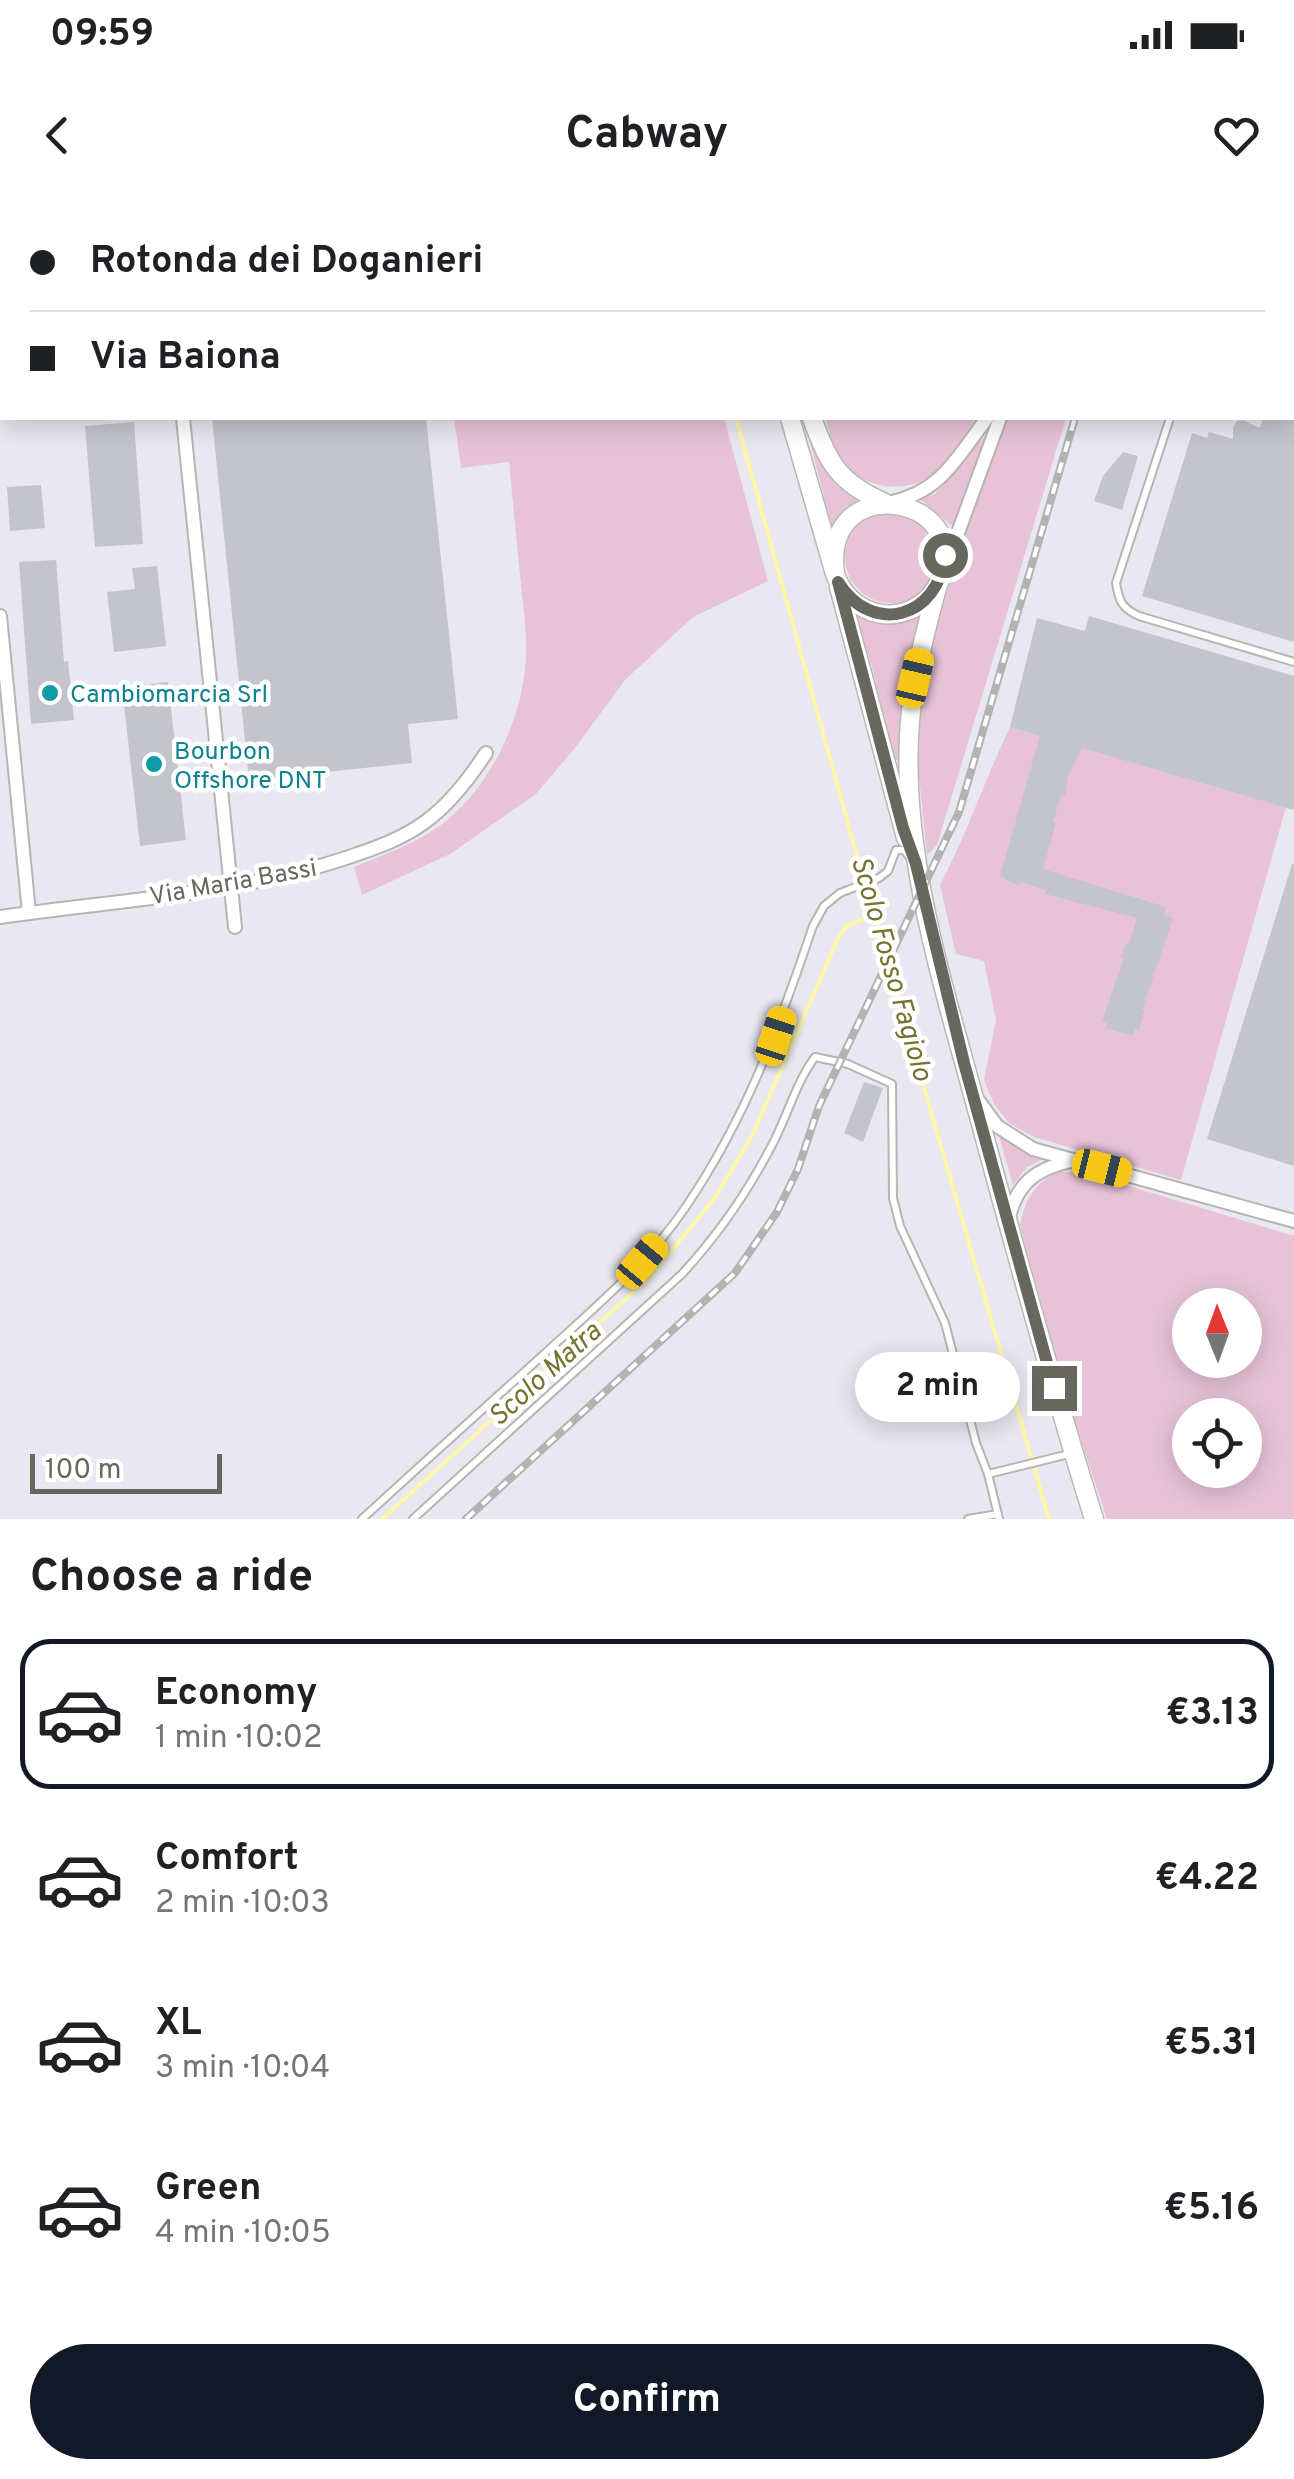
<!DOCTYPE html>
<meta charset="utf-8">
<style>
:root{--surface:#fff;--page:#f2f2f2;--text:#202124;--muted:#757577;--line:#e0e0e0;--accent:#111827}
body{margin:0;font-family:Overpass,sans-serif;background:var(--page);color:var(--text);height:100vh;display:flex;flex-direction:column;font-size:38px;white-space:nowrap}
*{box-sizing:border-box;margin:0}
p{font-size:32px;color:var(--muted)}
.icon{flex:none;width:55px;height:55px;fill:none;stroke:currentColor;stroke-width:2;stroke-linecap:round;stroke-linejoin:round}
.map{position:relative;height:1319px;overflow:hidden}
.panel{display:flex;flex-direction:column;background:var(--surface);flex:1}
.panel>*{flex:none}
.hud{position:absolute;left:0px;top:0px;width:1295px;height:220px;box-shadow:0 5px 25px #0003;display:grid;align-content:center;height:220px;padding:0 30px;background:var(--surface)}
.needle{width:65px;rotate:359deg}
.buttons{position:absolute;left:1172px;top:1088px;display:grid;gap:20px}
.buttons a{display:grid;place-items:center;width:90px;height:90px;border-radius:50%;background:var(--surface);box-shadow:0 5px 25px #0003;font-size:50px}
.scale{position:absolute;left:30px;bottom:25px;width:192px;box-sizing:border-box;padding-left:10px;border:5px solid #67675e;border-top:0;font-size:28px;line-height:35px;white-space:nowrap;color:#67675e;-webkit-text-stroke:8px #fff;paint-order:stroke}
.end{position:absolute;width:45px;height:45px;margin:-22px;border:12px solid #67675e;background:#fff;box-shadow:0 0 0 5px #fff}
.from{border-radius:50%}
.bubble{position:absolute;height:70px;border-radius:35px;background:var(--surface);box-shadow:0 5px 25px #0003;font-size:32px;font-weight:700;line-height:70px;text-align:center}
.car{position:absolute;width:30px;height:60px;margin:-30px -15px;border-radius:12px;box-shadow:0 0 8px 2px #0007;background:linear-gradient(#f5c518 24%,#345 0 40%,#f5c518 0 76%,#345 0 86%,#f5c518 0)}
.hud b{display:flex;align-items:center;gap:35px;height:95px;font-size:38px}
.hud b+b{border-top:2px solid var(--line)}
.hud i{width:25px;height:25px;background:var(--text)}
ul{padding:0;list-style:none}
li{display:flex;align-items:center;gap:30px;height:150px;margin:0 20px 15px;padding:0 10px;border:5px solid transparent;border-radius:30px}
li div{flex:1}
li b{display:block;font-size:38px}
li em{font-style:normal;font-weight:700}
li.active{border-color:var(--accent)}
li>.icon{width:90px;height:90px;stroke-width:1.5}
h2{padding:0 30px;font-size:45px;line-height:120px}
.cta{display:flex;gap:20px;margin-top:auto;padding:20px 30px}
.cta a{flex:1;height:115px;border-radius:60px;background:var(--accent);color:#fff;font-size:40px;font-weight:700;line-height:115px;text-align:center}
.status{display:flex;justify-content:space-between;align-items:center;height:70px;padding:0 50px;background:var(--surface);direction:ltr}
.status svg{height:28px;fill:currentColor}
header{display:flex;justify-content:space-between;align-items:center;height:130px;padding:0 30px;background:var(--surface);font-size:45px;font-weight:700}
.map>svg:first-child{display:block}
</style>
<div class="status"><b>09:59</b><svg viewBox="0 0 49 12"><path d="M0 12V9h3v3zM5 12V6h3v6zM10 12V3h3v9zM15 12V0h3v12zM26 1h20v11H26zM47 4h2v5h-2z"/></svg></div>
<header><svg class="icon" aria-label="back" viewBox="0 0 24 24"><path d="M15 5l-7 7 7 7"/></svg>Cabway<svg class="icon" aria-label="heart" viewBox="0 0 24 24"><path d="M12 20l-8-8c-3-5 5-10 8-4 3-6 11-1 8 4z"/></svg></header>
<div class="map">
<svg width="1294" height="1319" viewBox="0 0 1294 1319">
<rect width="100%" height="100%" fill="#e9e7f1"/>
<g fill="#e8c3d7" fill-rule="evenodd">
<path d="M 831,0 L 1110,0 L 830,2 Z"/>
<path d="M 454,218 L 724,218 L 768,381 L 693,417 L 625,480 L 575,548 L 536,594 L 450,654 L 362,695 L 354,667 C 383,655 412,645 438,627 C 486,593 519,528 525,469 C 528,441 524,413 521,385 C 517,344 513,303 509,262 L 461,268 Z"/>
<path d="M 825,218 L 976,218 C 964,235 950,261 933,274 C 909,293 868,290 847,267 C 835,254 830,235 825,218 Z"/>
<path d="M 1007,218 L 1066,218 L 937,645 L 927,655 L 916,547 L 917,506 L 927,456 L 982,281 Z"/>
<path d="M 986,235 L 957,315 L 953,327 L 920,299 L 935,294 Z"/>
<path d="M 810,242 L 837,286 L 859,301 L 847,310 L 833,333 Z"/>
<circle cx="891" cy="357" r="46"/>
<path d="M 854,408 L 922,411 L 900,516 L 898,560 L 894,560 L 872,467 Z"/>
<path d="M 1010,527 L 1286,607 L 1181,980 L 1034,937 L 1009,923 L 994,904 L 984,880 L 996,820 L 984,761 L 956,754 L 940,685 C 967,634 985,579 1010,527 Z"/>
<path d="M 999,936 L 1018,948 L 1042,956 L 1043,959 L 1027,967 L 1013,985 Z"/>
<path d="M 1056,972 L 1076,972 L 1109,980 L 1294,1036 L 1294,1319 L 1107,1319 L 1065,1192 L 1020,1025 C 1025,999 1034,985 1056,972 ZM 1190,1105 L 1245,1105 L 1245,1160 L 1190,1160 ZM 1190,1215 L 1245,1215 L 1245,1270 L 1190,1270 Z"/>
</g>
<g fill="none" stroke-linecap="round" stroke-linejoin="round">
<g stroke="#fff6a8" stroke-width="4">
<path d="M 0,107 L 2,107"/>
<path d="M 736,218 L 860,667 L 1049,1319"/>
<path d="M 382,1319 L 650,1077 L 714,999 L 753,934 L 838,738 L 846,726 L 874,715"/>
</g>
</g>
<g fill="#c4c4cc">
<path d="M 212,218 L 426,218 L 458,519 L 408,524 L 412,563 L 249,580 Z"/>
<path d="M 1263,218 L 1294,218 L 1294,442 L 1142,396 L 1192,233 L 1207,238 L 1209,232 L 1233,239 L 1233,227 L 1237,221 L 1243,220 L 1260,228 Z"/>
<path d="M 134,222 L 143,344 L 95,347 L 85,226 Z"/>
<path d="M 1123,252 L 1138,256 L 1122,310 L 1094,301 L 1103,276 Z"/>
<path d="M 41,285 L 45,328 L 10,331 L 7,287 Z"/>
<path d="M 56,360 L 64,462 L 68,461 L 74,520 L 31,524 L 19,362 Z"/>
<path d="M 157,366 L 166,446 L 114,452 L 107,392 L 135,389 L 132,368 Z"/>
<path d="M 1089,416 L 1294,476 L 1294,610 L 1082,548 L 1068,577 L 1065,596 L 1061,595 L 1053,622 L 1056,623 L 1043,669 L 1166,707 L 1164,715 L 1173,718 L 1142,810 L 1145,810 L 1139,830 L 1135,829 L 1133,836 L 1106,828 L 1107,823 L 1102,821 L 1124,758 L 1121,757 L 1126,743 L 1129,744 L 1137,718 L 1045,694 L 1046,690 L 1020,682 L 1019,686 L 1000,676 L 1040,536 L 1010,527 L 1037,418 L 1085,431 Z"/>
<path d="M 168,482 L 186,640 L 140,646 L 122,487 Z"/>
<path d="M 1292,664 L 1294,664 L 1294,966 L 1207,939 Z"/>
<path d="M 864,882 L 883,888 L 863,942 L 844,933 Z"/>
</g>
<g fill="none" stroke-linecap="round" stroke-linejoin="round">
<defs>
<g id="service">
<path d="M 1231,2 L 1232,0"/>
<path d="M 1170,218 L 1116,383 C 1119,402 1122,408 1139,416 L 1294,462"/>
<path d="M 988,1274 L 999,1319"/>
<path d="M 362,1319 C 422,1264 482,1210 543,1155 C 592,1110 647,1064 685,1008 C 747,917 778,829 813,726 L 824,706 L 840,693 L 879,678 L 888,671 L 896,650 L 904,650 L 911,659"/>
<path d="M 413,1319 L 682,1074 C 717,1036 747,993 771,947 C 787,918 795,884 815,857 L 848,864 L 892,884 L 893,998 L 900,1026 L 945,1123 L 976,1243 L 988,1274 L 1073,1253"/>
<path d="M 968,1319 L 998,1314"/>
</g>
<g id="minor">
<path d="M 1117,2 L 1118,0"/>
<path d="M 183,218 L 235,727"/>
<path d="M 892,302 C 942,291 958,256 987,218"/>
<path d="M 948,360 L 1000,218"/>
<path d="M 0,416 L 29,713"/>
<path d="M 0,717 C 116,700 237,695 349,657 C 375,648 402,639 425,622 C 450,604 469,579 486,553"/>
<path d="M 978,900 L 997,926 L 1033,949 L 1294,1021"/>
<path d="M 1008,1021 C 1016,984 1035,969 1071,961"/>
</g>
<g id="secondary">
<path d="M 708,0 L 710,2"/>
<path d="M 790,218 L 835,374 C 846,405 878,423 910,410 C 924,404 935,393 941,378 C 973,295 821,268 835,374"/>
<path d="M 812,218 C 828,263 839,283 885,303"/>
<path d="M 839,387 L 906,638"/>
<path d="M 937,388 C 924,436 911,486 909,537 C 903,660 943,784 975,902 C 1013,1042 1051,1181 1094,1319"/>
</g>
</defs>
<use href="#service" stroke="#b6b6af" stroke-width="10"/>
<use href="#minor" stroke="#b6b6af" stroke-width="16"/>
<use href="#secondary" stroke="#b9b9b1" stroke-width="21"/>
<use href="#service" stroke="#fff" stroke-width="6"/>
<use href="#minor" stroke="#fff" stroke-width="12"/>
<use href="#secondary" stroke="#fff" stroke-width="18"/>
<defs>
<g id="rail">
<path d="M 1137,2 L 1137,0"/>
<path d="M 466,1319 L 735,1073 L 777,1012 L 798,969 L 819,906 L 959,612 L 1075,218"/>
</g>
</defs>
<use href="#rail" stroke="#b3b3b1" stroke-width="8"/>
<use href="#rail" stroke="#fff" stroke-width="4" stroke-dasharray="11" stroke-linecap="butt"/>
</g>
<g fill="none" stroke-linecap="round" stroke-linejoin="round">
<path stroke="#67675e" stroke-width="12" d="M 945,355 C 939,418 872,437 838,382 L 903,628 L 916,664 L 964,863 L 1054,1188"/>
</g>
<g fill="#0f9aa8" stroke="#fff" stroke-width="4">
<circle cx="50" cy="493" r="10"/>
<circle cx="154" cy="564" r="10"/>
</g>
<g text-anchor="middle" stroke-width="9" stroke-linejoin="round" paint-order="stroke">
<g font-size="25" fill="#0d838f" stroke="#fff" text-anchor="start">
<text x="70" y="502">Cambiomarcia Srl</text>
<text x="174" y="559">Bourbon<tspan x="174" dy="29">Offshore DNT</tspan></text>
</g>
<g font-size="25" fill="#67675e" stroke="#fff">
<text transform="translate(233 681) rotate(-10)" y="9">Via Maria Bassi</text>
</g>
<g font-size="28" font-style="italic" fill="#75732f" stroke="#fff">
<text transform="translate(893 768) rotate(74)" y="10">Scolo Fosso Fagiolo</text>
<text transform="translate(544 1173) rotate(-42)" y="10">Scolo Matra</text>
</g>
</g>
</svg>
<div class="buttons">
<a><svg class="needle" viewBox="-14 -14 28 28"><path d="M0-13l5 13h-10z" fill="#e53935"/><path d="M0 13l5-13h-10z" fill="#757577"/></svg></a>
<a><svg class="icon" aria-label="locate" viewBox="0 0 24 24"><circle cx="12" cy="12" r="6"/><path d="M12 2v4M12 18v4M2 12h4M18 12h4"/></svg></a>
</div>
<div class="scale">100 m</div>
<i class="end from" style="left:945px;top:355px"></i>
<i class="end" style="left:1054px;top:1188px"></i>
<div class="bubble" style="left:855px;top:1152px;width:165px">2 min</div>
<i class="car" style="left:915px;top:478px;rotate:13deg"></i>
<i class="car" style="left:776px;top:836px;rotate:18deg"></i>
<i class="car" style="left:1102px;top:968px;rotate:104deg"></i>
<i class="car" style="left:642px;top:1061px;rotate:40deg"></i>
<div class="hud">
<b><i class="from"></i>Rotonda dei Doganieri</b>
<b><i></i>Via Baiona</b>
</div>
</div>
<section class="panel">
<h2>Choose a ride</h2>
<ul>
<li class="active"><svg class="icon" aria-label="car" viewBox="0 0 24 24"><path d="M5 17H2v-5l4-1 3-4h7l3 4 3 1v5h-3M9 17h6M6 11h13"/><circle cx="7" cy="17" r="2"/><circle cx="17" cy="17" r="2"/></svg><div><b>Economy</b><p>1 min · 10:02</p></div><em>€3.13</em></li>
<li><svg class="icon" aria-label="car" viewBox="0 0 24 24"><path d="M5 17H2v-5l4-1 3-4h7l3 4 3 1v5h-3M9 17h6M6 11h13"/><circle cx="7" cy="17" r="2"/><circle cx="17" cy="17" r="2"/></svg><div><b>Comfort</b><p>2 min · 10:03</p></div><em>€4.22</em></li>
<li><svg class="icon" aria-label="car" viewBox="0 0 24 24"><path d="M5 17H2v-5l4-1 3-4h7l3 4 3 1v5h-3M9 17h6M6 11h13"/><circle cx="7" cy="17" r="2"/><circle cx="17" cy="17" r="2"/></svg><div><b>XL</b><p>3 min · 10:04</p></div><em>€5.31</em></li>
<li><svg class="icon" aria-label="car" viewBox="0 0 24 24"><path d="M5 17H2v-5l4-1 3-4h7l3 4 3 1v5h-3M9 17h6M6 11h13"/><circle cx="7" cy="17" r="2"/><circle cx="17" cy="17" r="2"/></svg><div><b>Green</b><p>4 min · 10:05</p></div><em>€5.16</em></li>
</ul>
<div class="cta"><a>Confirm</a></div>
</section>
